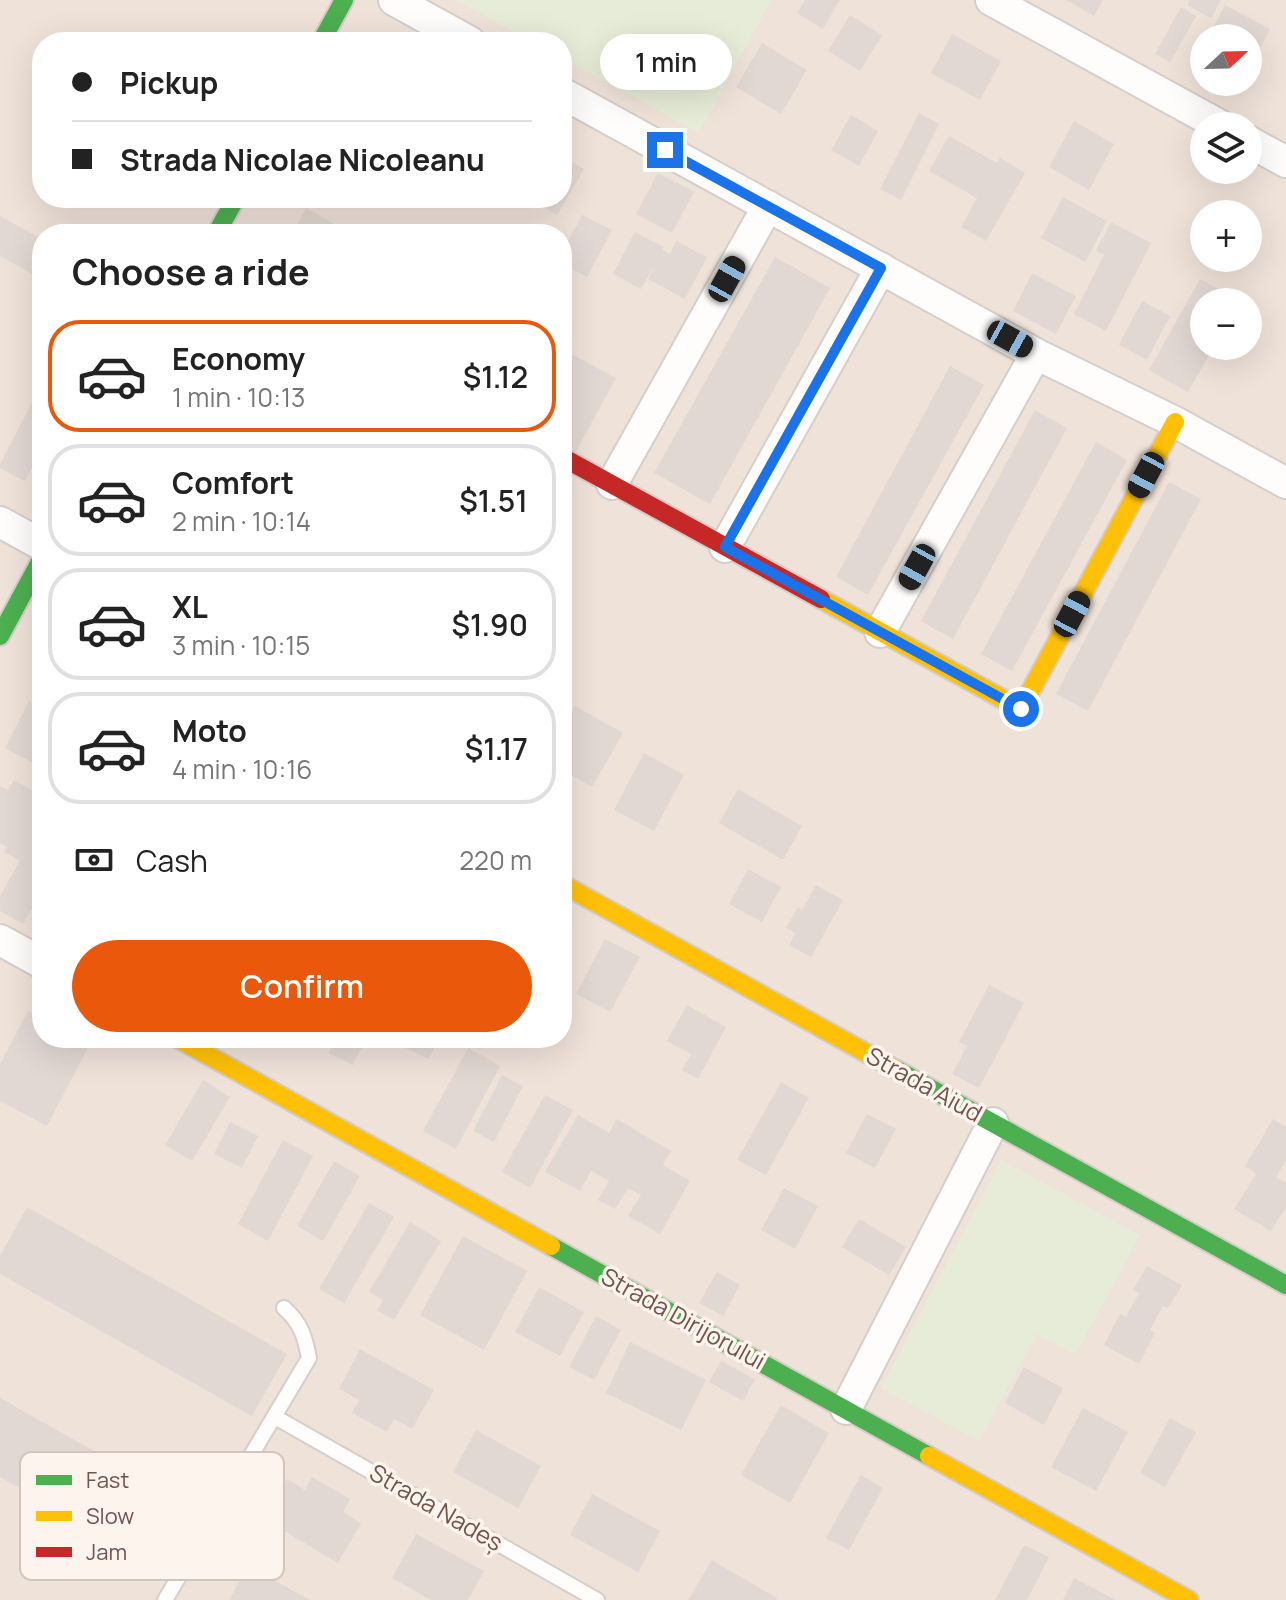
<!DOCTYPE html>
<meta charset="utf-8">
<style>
:root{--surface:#fff;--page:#f2f2f2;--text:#222;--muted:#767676;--line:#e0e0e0;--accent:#ea580c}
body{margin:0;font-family:Manrope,sans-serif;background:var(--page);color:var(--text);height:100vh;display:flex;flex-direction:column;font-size:30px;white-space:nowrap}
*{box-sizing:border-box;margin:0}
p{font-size:26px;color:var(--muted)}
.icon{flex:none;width:44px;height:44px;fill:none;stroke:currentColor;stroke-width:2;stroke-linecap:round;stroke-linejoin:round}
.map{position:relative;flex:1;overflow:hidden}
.drawer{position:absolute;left:32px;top:224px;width:540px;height:824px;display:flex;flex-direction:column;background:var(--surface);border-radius:32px;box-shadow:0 8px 32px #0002}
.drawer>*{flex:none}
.hud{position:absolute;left:32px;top:32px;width:540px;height:176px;border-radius:32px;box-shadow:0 8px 32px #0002;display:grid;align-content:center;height:176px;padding:0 40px;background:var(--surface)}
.needle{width:52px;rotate:68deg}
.controls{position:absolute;left:1190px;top:24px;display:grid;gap:16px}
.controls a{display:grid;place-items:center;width:72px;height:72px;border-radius:50%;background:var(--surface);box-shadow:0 8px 32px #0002;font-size:40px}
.end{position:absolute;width:36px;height:36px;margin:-18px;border:10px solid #1a73e8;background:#fff;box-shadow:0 0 0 4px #fff}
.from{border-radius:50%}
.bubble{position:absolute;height:56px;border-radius:28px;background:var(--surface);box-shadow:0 8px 32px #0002;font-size:26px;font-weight:600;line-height:56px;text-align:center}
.car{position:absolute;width:24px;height:48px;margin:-24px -12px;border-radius:10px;box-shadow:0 0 6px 2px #0007;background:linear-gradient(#222 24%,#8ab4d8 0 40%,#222 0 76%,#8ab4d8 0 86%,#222 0)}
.hud b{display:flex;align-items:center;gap:28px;height:76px;font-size:30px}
.hud b+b{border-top:2px solid var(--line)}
.hud i{width:20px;height:20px;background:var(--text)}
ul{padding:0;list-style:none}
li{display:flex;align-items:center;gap:24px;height:112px;margin:0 16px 12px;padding:0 24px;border:4px solid var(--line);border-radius:32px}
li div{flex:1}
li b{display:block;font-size:30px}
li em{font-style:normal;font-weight:600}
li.selected{border-color:var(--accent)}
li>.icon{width:72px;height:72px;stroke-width:1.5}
h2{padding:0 40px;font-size:36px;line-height:96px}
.pay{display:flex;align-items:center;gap:20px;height:88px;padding:0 40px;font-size:30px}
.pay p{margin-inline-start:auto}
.button{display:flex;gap:16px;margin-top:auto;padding:16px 40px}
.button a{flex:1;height:92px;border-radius:48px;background:var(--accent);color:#fff;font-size:32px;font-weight:600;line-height:92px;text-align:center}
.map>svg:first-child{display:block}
</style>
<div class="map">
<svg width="1286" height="1600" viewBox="0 0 1286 1600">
<rect width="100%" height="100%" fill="#f6f1eb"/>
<path fill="#efe2d9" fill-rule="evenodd" d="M 0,0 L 1286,0 L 1286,1600 L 0,1600 ZM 1204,38 L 1248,38 L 1248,82 L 1204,82 ZM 42,42 L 562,42 L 562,198 L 42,198 ZM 1204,126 L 1248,126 L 1248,170 L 1204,170 ZM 1204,214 L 1248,214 L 1248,258 L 1204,258 ZM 42,234 L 562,234 L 562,1038 L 42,1038 ZM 1204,302 L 1248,302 L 1248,346 L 1204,346 Z"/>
<g fill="#e6ecd7">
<path d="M 456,0 L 771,0 L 699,133 L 562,58 L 562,42 L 533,42 Z"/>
<path d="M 1001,1160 L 1140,1235 L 1076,1354 L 1037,1334 L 979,1441 L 881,1388 Z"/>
</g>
<g fill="#e2d8d3">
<path d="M 805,0 L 840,0 L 823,29 L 797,13 Z"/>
<path d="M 1066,0 L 1103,0 L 1094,16 Z"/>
<path d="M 1190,0 L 1221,0 L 1211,18 L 1187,5 Z"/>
<path d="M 1225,5 L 1270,29 L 1248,71 L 1248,38 L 1208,38 Z"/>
<path d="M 1181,7 L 1196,16 L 1170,62 L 1155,54 Z"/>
<path d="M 850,15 L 882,35 L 860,71 L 828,51 Z"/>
<path d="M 952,34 L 1001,61 L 980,100 L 931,73 Z"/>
<path d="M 762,43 L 807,70 L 781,114 L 736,87 Z"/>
<path d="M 919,113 L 939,124 L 901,200 L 880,189 Z"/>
<path d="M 851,115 L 878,131 L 859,166 L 831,150 Z"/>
<path d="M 1074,121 L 1114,144 L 1089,190 L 1049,167 Z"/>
<path d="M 949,136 L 997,163 L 1000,158 L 1025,173 L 986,241 L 961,227 L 977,198 L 929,171 Z"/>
<path d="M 562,156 L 584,169 L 557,215 L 528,198 L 562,198 Z"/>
<path d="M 658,173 L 694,192 L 672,233 L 636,214 Z"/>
<path d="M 1063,197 L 1107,221 L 1085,262 L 1041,238 Z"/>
<path d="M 306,208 L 352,234 L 292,234 Z"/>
<path d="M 582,215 L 612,230 L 587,277 L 562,264 L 562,253 Z"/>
<path d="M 0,216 L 42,239 L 42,279 L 0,256 Z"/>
<path d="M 1111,222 L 1151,243 L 1106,331 L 1074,314 L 1104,255 L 1096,251 Z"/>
<path d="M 635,232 L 663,247 L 662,250 L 670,254 L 676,241 L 707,257 L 685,299 L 648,279 L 655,264 L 641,289 L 613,274 Z"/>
<path d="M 775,257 L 830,288 L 710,504 L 654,473 Z"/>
<path d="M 1032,273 L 1076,296 L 1056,334 L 1013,311 Z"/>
<path d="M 1200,279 L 1240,302 L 1204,302 L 1204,346 L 1214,346 L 1188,392 L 1149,370 Z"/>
<path d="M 1142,301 L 1170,316 L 1147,360 L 1119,345 Z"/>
<path d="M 562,349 L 616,378 L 575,453 L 562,446 Z"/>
<path d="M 950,366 L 984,385 L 868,595 L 836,577 Z"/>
<path d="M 33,401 L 42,406 L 42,448 L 25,481 L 0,468 L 0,464 Z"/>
<path d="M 1035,410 L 1067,428 L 953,639 L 921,621 Z"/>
<path d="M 1096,442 L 1127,460 L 1012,671 L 981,654 Z"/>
<path d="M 1169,482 L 1201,499 L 1088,711 L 1056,694 Z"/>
<path d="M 29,701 L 42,708 L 42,756 L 37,765 L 5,748 Z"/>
<path d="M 575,706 L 623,733 L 592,787 L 562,770 L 562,728 Z"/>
<path d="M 644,753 L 684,775 L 654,831 L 614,810 Z"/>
<path d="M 14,780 L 42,796 L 42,891 L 23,924 L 0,911 L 0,896 L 20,861 L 4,852 L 7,847 L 0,843 L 0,786 L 8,790 Z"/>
<path d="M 738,789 L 802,826 L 783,860 L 719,823 Z"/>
<path d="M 748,869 L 781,887 L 762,922 L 729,904 Z"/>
<path d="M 816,885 L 843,900 L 811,957 L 789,945 L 795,933 L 786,928 L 798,907 L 802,910 Z"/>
<path d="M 605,939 L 640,957 L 610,1012 L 576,994 Z"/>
<path d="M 989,985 L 1024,1003 L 979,1088 L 952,1074 L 967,1046 L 959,1042 Z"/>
<path d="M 687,1005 L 726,1027 L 698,1079 L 682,1070 L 691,1054 L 667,1041 Z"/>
<path d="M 28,1011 L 42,1018 L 42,1038 L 78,1038 L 90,1044 L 47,1126 L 0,1101 L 0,1064 Z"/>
<path d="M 336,1038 L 366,1038 L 353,1065 L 329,1053 Z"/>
<path d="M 395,1038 L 439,1038 L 429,1059 L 393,1042 Z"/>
<path d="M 468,1048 L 500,1066 L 456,1149 L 423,1131 Z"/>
<path d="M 502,1075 L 523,1086 L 494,1142 L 473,1131 Z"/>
<path d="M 203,1080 L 230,1097 L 192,1161 L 165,1145 Z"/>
<path d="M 781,1082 L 809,1098 L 766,1175 L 737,1160 Z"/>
<path d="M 545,1095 L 573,1110 L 530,1188 L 502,1172 Z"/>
<path d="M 867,1114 L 896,1129 L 875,1168 L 846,1153 Z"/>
<path d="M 578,1115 L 609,1133 L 617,1119 L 671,1151 L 663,1165 L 690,1181 L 660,1234 L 628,1216 L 641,1195 L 628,1188 L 615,1209 L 598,1200 L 609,1181 L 591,1171 L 580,1191 L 545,1172 Z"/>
<path d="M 1273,1119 L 1286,1127 L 1286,1160 L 1276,1177 L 1286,1183 L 1286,1207 L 1271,1231 L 1234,1209 L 1256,1174 L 1245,1166 Z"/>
<path d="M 230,1122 L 258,1136 L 242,1168 L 214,1154 Z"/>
<path d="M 283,1140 L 313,1156 L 268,1241 L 238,1224 Z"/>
<path d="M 334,1161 L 360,1176 L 323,1241 L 297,1226 Z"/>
<path d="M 784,1188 L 818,1206 L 795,1249 L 761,1230 Z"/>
<path d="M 369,1203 L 394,1217 L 344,1303 L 319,1289 Z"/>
<path d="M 27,1207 L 287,1354 L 252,1416 L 0,1274 L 0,1256 Z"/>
<path d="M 859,1219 L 906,1247 L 889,1275 L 842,1247 Z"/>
<path d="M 410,1222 L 441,1241 L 394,1320 L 377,1310 L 383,1300 L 369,1292 Z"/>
<path d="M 463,1236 L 527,1271 L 484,1350 L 420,1315 Z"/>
<path d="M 1147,1266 L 1182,1285 L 1168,1308 L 1163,1306 L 1150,1330 L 1155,1333 L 1139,1364 L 1104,1345 L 1120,1314 L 1126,1317 L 1139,1293 L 1133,1290 Z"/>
<path d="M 717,1272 L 740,1285 L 723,1316 L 699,1303 Z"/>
<path d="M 539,1287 L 584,1312 L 560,1356 L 515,1332 Z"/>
<path d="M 596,1316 L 621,1330 L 594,1380 L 569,1367 Z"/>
<path d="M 630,1342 L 706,1380 L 681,1430 L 606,1393 Z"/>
<path d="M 360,1349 L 434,1390 L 412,1429 L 394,1419 L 387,1432 L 352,1413 L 359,1400 L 339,1389 Z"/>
<path d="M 721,1361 L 755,1379 L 743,1401 L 709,1382 Z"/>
<path d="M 1024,1367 L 1063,1388 L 1044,1425 L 1005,1403 Z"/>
<path d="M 0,1398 L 110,1460 L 77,1520 L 0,1477 Z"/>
<path d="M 781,1405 L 829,1433 L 790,1503 L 741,1475 Z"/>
<path d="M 1083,1408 L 1128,1432 L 1096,1491 L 1051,1467 Z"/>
<path d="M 1170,1418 L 1196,1432 L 1165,1487 L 1140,1473 Z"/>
<path d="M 476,1430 L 541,1466 L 518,1508 L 453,1472 Z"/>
<path d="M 861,1475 L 883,1488 L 849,1550 L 826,1538 Z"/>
<path d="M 312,1477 L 350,1499 L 343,1512 L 361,1523 L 338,1563 L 264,1519 L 287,1479 L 305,1490 Z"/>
<path d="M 592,1494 L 660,1531 L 638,1572 L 570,1535 Z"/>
<path d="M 416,1534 L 484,1571 L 468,1600 L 431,1600 L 392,1578 Z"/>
<path d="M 1024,1545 L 1049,1557 L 1027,1600 L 995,1600 Z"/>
<path d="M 712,1560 L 777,1598 L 776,1600 L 688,1600 Z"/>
<path d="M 248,1566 L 310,1600 L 229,1600 Z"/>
<path d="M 1074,1578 L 1116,1600 L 1063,1600 Z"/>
</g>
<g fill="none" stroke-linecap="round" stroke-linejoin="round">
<defs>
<g id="lane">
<path d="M 275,1417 L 597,1600"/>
<path d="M 165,1600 L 309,1358 C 305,1337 301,1323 284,1308"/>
</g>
<g id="street">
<path d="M 394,0 L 470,42"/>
<path d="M 991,0 L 1221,126"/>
<path d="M 562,93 L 1036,354 L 1175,422 L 1286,483"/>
<path d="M 1248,141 L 1286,162"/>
<path d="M 612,484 L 768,206"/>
<path d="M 0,522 L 42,545"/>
<path d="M 725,547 L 881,268"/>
<path d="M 880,632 L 1036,354"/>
<path d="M 0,940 L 42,963"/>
<path d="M 846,1409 L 993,1123"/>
</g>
<g id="fast">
<path d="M 321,42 L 344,0"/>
<path d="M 216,234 L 236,198"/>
<path d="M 0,636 L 42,558"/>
<path d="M 897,1070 L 1286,1285"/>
<path d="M 551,1246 L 929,1456"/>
</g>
<g id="slow">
<path d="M 821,599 L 1021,709 L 1175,422"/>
<path d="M 562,884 L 897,1070"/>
<path d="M 177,1038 L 551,1246"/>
<path d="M 929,1456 L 1189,1600"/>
</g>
<path id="jam" d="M 562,457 L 821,599"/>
</defs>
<use href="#lane" stroke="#d5ceca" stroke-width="18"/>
<use href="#street" stroke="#d5ceca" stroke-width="34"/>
<use href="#fast" stroke="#d5ccc8" stroke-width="22"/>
<use href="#slow" stroke="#d5ccc8" stroke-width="22"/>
<use href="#jam" stroke="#d5ccc8" stroke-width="22"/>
<use href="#lane" stroke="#fefdfc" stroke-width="14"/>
<use href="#street" stroke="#fefdfc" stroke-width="30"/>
<use href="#fast" stroke="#4caf50" stroke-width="18"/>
<use href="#slow" stroke="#ffc107" stroke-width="18"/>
<use href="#jam" stroke="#c62828" stroke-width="18"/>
</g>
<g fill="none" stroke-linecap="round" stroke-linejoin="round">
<path stroke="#1a73e8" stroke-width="10" d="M 665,150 L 881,268 L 725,547 L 1021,709"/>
</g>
<g text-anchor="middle" stroke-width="7" stroke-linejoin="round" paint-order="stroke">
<g font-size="24" fill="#72544e" stroke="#fdf4ed">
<text transform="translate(924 1085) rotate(29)" y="8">Strada Aiud</text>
<text transform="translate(683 1319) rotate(29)" y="8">Strada Dirijorului</text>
<text transform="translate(436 1508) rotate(30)" y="8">Strada Nadeș</text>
</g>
</g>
<rect x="20" y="1452" width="264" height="128" rx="12" fill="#fdf4ed" stroke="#d3c4bd" stroke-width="2"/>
<rect x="36" y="1475" width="36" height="10" fill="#4caf50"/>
<rect x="36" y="1511" width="36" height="10" fill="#ffc107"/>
<rect x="36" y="1547" width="36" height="10" fill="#c62828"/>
<g font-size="22" fill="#72544e">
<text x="86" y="1488">Fast</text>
<text x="86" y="1524">Slow</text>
<text x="86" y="1560">Jam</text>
</g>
</svg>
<div class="controls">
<a><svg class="needle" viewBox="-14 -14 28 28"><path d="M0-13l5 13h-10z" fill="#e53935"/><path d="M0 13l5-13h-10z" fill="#767676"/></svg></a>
<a><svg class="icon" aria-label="layers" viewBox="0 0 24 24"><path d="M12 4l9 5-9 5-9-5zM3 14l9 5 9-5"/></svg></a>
<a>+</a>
<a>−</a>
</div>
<i class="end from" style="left:1021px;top:709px"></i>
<i class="end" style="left:665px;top:150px"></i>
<div class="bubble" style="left:600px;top:34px;width:132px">1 min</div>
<i class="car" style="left:727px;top:279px;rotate:29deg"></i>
<i class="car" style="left:1010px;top:339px;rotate:119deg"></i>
<i class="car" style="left:1146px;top:475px;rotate:208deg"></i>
<i class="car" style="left:917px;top:567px;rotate:209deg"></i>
<i class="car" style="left:1072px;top:614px;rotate:28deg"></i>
<div class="hud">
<b><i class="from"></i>Pickup</b>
<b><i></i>Strada Nicolae Nicoleanu</b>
</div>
<section class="drawer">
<h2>Choose a ride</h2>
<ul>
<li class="selected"><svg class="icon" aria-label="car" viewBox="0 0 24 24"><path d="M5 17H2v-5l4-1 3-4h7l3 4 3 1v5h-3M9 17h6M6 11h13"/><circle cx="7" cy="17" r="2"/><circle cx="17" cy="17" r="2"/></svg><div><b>Economy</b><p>1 min · 10:13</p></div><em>$1.12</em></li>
<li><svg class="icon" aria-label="car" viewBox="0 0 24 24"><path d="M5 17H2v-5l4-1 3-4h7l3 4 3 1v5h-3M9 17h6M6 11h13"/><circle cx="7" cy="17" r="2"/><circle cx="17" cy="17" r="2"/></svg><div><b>Comfort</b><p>2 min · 10:14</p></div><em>$1.51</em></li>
<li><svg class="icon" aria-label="car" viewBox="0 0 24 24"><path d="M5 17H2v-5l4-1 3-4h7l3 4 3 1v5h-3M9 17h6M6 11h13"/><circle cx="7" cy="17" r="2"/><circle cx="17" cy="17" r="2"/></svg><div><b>XL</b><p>3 min · 10:15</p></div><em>$1.90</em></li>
<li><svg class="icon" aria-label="car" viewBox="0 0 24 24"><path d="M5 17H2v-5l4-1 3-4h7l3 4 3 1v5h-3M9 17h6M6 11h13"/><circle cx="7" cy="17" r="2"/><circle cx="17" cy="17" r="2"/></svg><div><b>Moto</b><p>4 min · 10:16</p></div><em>$1.17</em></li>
</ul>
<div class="pay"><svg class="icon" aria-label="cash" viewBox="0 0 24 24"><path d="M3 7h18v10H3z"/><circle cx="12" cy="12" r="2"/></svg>Cash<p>220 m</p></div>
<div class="button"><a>Confirm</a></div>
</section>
</div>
